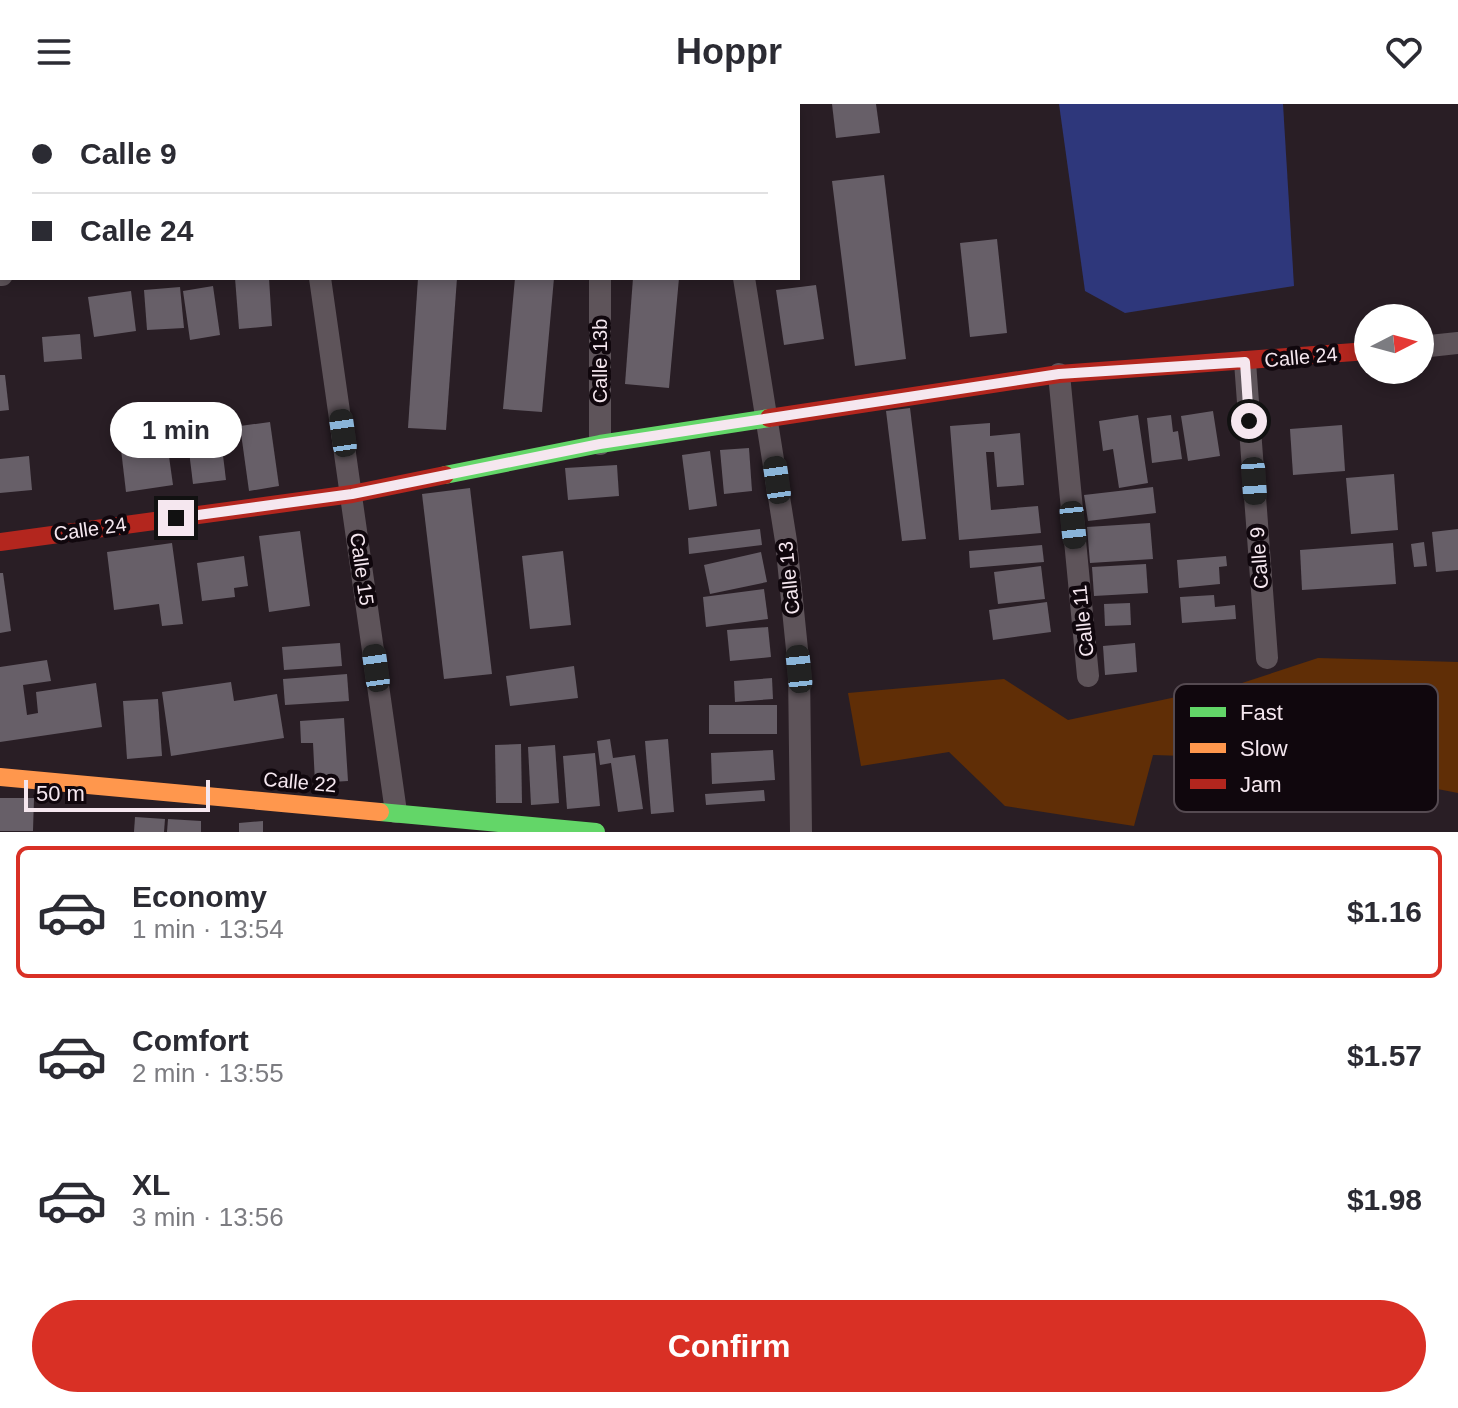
<!DOCTYPE html>
<meta charset="utf-8">
<style>
:root{--surface:#fff;--page:#f7f7f7;--text:#2b2b33;--muted:#7c7c81;--line:#e1e1e2;--accent:#d93025}
body{margin:0;font-family:Helvetica,sans-serif;background:var(--page);color:var(--text);height:100vh;display:flex;flex-direction:column;font-size:30px;white-space:nowrap}
*{box-sizing:border-box;margin:0}
p{font-size:26px;color:var(--muted)}
.icon{flex:none;width:44px;height:44px;fill:none;stroke:currentColor;stroke-width:2;stroke-linecap:round;stroke-linejoin:round}
.map{position:relative;height:728px;overflow:hidden}
.panel{display:flex;flex-direction:column;background:var(--surface);flex:1}
.panel>*{flex:none}
.hud{position:absolute;left:0px;top:0px;width:800px;height:176px;box-shadow:0 4px 12px #0003;display:grid;align-content:center;height:176px;padding:0 32px;background:var(--surface)}
.needle{width:52px;rotate:84deg}
.fabs{position:absolute;left:1354px;top:200px;display:grid;gap:16px}
.fabs a{display:grid;place-items:center;width:80px;height:80px;border-radius:50%;background:var(--surface);box-shadow:0 4px 12px #0003;font-size:40px}
.scale{position:absolute;left:24px;bottom:20px;width:186px;box-sizing:border-box;padding-left:8px;border:4px solid #f5e7ef;border-top:0;font-size:22px;line-height:28px;white-space:nowrap;color:#f5e7ef;-webkit-text-stroke:6px #10070d;paint-order:stroke}
.end{position:absolute;width:36px;height:36px;margin:-18px;border:10px solid #f5e7ef;background:#111;box-shadow:0 0 0 4px #111}
.from{border-radius:50%}
.bubble{position:absolute;height:56px;border-radius:28px;background:var(--surface);box-shadow:0 4px 12px #0003;font-size:26px;font-weight:700;line-height:56px;text-align:center}
.car{position:absolute;width:24px;height:48px;margin:-24px -12px;border-radius:10px;box-shadow:0 0 6px 2px #0007;background:linear-gradient(#222 24%,#8ab4d8 0 40%,#222 0 76%,#8ab4d8 0 86%,#222 0)}
.hud b{display:flex;align-items:center;gap:28px;height:76px;font-size:30px}
.hud b+b{border-top:2px solid var(--line)}
.hud i{width:20px;height:20px;background:var(--text)}
ul{padding:14px 0 0;list-style:none}
li{display:flex;align-items:center;gap:24px;height:132px;margin:0 16px 12px;padding:0 16px;border:4px solid transparent;border-radius:12px}
li div{flex:1}
li b{display:block;font-size:30px}
li em{font-style:normal;font-weight:700}
li.active{border-color:var(--accent)}
li>.icon{width:72px;height:72px;stroke-width:1.5}
.action{display:flex;gap:16px;margin-top:auto;padding:16px 32px}
.action a{flex:1;height:92px;border-radius:48px;background:var(--accent);color:#fff;font-size:32px;font-weight:700;line-height:92px;text-align:center}
header{display:flex;justify-content:space-between;align-items:center;height:104px;padding:0 32px;background:var(--surface);font-size:36px;font-weight:700}
.map>svg:first-child{display:block}
</style>
<header><svg class="icon" aria-label="menu" viewBox="0 0 24 24"><path d="M4 6h16M4 12h16M4 18h16"/></svg>Hoppr<svg class="icon" aria-label="heart" viewBox="0 0 24 24"><path d="M12 20l-8-8c-3-5 5-10 8-4 3-6 11-1 8 4z"/></svg></header>
<div class="map">
<svg width="1458" height="728" viewBox="0 0 1458 728">
<rect width="100%" height="100%" fill="#291e25"/>
<path fill="#602e06" d="M 1318,554 L 1458,558 L 1458,689 L 1283,655 L 1153,651 L 1134,722 L 1005,702 L 949,648 L 861,662 L 848,589 L 1004,575 L 1068,616 L 1242,579 Z"/>
<path fill="#2e377b" d="M 1059,0 L 1283,0 L 1294,182 L 1125,209 L 1085,187 Z"/>
<g fill="#675f68">
<path d="M 832,0 L 876,0 L 880,29 L 836,34 Z"/>
<path d="M 884,71 L 906,255 L 855,262 L 832,77 Z"/>
<path d="M 997,135 L 1007,229 L 970,233 L 960,139 Z"/>
<path d="M 235,174 L 269,174 L 272,222 L 239,225 Z"/>
<path d="M 418,174 L 457,174 L 446,326 L 408,324 Z"/>
<path d="M 515,174 L 554,174 L 542,308 L 503,305 Z"/>
<path d="M 633,174 L 679,174 L 669,284 L 625,280 Z"/>
<path d="M 816,181 L 824,235 L 784,241 L 776,186 Z"/>
<path d="M 213,182 L 220,231 L 190,236 L 183,187 Z"/>
<path d="M 180,183 L 184,224 L 147,226 L 144,186 Z"/>
<path d="M 131,187 L 136,227 L 94,233 L 88,193 Z"/>
<path d="M 80,230 L 82,255 L 44,258 L 42,233 Z"/>
<path d="M 0,271 L 5,271 L 9,306 L 0,307 Z"/>
<path d="M 910,304 L 926,435 L 902,437 L 886,307 Z"/>
<path d="M 1213,307 L 1220,352 L 1188,357 L 1181,312 Z"/>
<path d="M 218,310 L 226,376 L 193,380 L 185,314 Z"/>
<path d="M 1138,311 L 1148,379 L 1119,384 L 1113,345 L 1103,347 L 1099,317 Z"/>
<path d="M 1171,311 L 1173,328 L 1178,327 L 1182,355 L 1152,359 L 1147,314 Z"/>
<path d="M 270,318 L 279,382 L 249,387 L 240,322 Z"/>
<path d="M 990,319 L 990,332 L 1020,329 L 1024,381 L 997,383 L 994,348 L 986,348 L 991,406 L 1038,402 L 1041,429 L 959,436 L 950,322 Z"/>
<path d="M 1342,321 L 1345,367 L 1293,371 L 1290,325 Z"/>
<path d="M 166,331 L 173,381 L 126,388 L 120,337 Z"/>
<path d="M 749,344 L 752,387 L 724,390 L 720,346 Z"/>
<path d="M 710,347 L 717,402 L 689,406 L 682,351 Z"/>
<path d="M 29,352 L 32,386 L 0,389 L 0,355 Z"/>
<path d="M 617,361 L 619,392 L 568,396 L 565,364 Z"/>
<path d="M 1394,370 L 1398,426 L 1351,430 L 1346,374 Z"/>
<path d="M 1153,383 L 1156,409 L 1088,417 L 1084,391 Z"/>
<path d="M 470,384 L 492,570 L 444,575 L 422,390 Z"/>
<path d="M 1150,419 L 1153,455 L 1090,459 L 1087,423 Z"/>
<path d="M 760,425 L 762,441 L 689,450 L 688,434 Z"/>
<path d="M 1458,425 L 1458,466 L 1436,468 L 1432,428 Z"/>
<path d="M 300,427 L 310,502 L 269,508 L 259,432 Z"/>
<path d="M 1424,438 L 1427,462 L 1414,463 L 1411,440 Z"/>
<path d="M 172,439 L 183,520 L 162,522 L 159,500 L 114,506 L 107,448 Z"/>
<path d="M 1393,439 L 1396,480 L 1302,486 L 1300,446 Z"/>
<path d="M 1042,441 L 1044,458 L 970,464 L 969,447 Z"/>
<path d="M 563,447 L 571,521 L 530,525 L 522,452 Z"/>
<path d="M 761,448 L 767,478 L 710,490 L 704,461 Z"/>
<path d="M 244,452 L 248,482 L 234,484 L 235,493 L 202,497 L 197,459 Z"/>
<path d="M 1226,452 L 1227,462 L 1219,463 L 1220,480 L 1179,484 L 1177,456 Z"/>
<path d="M 1146,460 L 1148,489 L 1094,492 L 1092,463 Z"/>
<path d="M 1041,462 L 1045,495 L 998,500 L 994,468 Z"/>
<path d="M 0,469 L 3,469 L 11,527 L 0,529 Z"/>
<path d="M 764,485 L 768,515 L 706,523 L 703,493 Z"/>
<path d="M 1214,491 L 1215,503 L 1235,501 L 1236,515 L 1182,519 L 1180,493 Z"/>
<path d="M 1047,498 L 1051,528 L 993,536 L 989,506 Z"/>
<path d="M 1130,499 L 1131,521 L 1105,522 L 1104,500 Z"/>
<path d="M 768,523 L 771,553 L 730,557 L 727,526 Z"/>
<path d="M 340,539 L 342,562 L 284,566 L 282,543 Z"/>
<path d="M 1135,539 L 1137,568 L 1105,571 L 1103,542 Z"/>
<path d="M 47,556 L 51,577 L 23,581 L 27,611 L 38,609 L 36,588 L 96,579 L 102,623 L 0,638 L 0,563 Z"/>
<path d="M 574,562 L 578,594 L 510,602 L 506,572 Z"/>
<path d="M 347,570 L 349,597 L 285,601 L 283,575 Z"/>
<path d="M 772,574 L 773,595 L 735,598 L 734,577 Z"/>
<path d="M 231,578 L 234,597 L 277,590 L 284,634 L 171,652 L 162,588 Z"/>
<path d="M 158,595 L 162,652 L 127,655 L 123,597 Z"/>
<rect x="709" y="601" width="68" height="29"/>
<path d="M 344,614 L 348,677 L 315,679 L 313,639 L 301,639 L 300,617 Z"/>
<path d="M 610,635 L 613,654 L 635,651 L 643,705 L 618,708 L 611,659 L 600,661 L 597,637 Z"/>
<path d="M 668,635 L 674,708 L 651,710 L 645,637 Z"/>
<path d="M 521,640 L 522,699 L 496,699 L 495,641 Z"/>
<path d="M 555,641 L 559,699 L 531,701 L 528,643 Z"/>
<path d="M 773,646 L 775,676 L 712,680 L 711,649 Z"/>
<path d="M 595,649 L 600,702 L 567,705 L 563,652 Z"/>
<path d="M 764,686 L 765,697 L 706,701 L 705,690 Z"/>
<path d="M 0,694 L 34,694 L 33,727 L 0,727 Z"/>
<path d="M 135,713 L 165,715 L 164,728 L 134,728 Z"/>
<path d="M 168,715 L 201,717 L 201,728 L 167,728 Z"/>
<path d="M 263,717 L 263,728 L 239,728 L 239,719 Z"/>
</g>
<g fill="none" stroke-linecap="round" stroke-linejoin="round">
<g stroke="#5e545a" stroke-width="22">
<path d="M 296,0 L 296,2"/>
<path d="M 785,0 L 785,2"/>
<path d="M 0,171 L 2,171"/>
<path d="M 320,174 L 396,708"/>
<path d="M 600,174 L 600,340"/>
<path d="M 744,174 L 786,437 L 799,565 L 801,728"/>
<path d="M 1420,243 L 1458,239"/>
<path d="M 1245,258 L 1267,554"/>
<path d="M 1059,270 L 1088,572"/>
</g>
<g stroke="#63d668" stroke-width="18">
<path d="M 445,371 L 600,340 L 769,314"/>
<path d="M 380,708 L 596,728"/>
</g>
<path stroke="#ff974d" stroke-width="18" d="M 0,673 L 380,708"/>
<g stroke="#b3261e" stroke-width="18">
<path d="M 769,314 L 1059,270 L 1368,247"/>
<path d="M 0,438 L 352,390 L 445,371"/>
</g>
</g>
<g fill="none" stroke-linecap="round" stroke-linejoin="round">
<path stroke="#f5e7ef" stroke-width="10" d="M 176,414 L 352,390 L 600,340 L 1059,270 L 1245,258 L 1249,317"/>
</g>
<g text-anchor="middle" stroke-width="8" stroke-linejoin="round" paint-order="stroke">
<g font-size="20" fill="#f5e7ef" stroke="#10070d">
<text transform="translate(1301 253) rotate(-5)" y="7">Calle 24</text>
<text transform="translate(600 257) rotate(-90)" y="7">Calle 13b</text>
<text transform="translate(90 425) rotate(-8)" y="7">Calle 24</text>
<text transform="translate(1259 454) rotate(-94)" y="7">Calle 9</text>
<text transform="translate(362 465) rotate(82)" y="7">Calle 15</text>
<text transform="translate(789 474) rotate(-96)" y="7">Calle 13</text>
<text transform="translate(1083 517) rotate(-96)" y="7">Calle 11</text>
<text transform="translate(300 678) rotate(5)" y="7">Calle 22</text>
</g>
</g>
<rect x="1174" y="580" width="264" height="128" rx="12" fill="#10070d" stroke="#554a51" stroke-width="2"/>
<rect x="1190" y="603" width="36" height="10" fill="#63d668"/>
<rect x="1190" y="639" width="36" height="10" fill="#ff974d"/>
<rect x="1190" y="675" width="36" height="10" fill="#b3261e"/>
<g font-size="22" fill="#f5e7ef">
<text x="1240" y="616">Fast</text>
<text x="1240" y="652">Slow</text>
<text x="1240" y="688">Jam</text>
</g>
</svg>
<div class="fabs">
<a><svg class="needle" viewBox="-14 -14 28 28"><path d="M0-13l5 13h-10z" fill="#e53935"/><path d="M0 13l5-13h-10z" fill="#7c7c81"/></svg></a>
</div>
<div class="scale">50 m</div>
<i class="end from" style="left:1249px;top:317px"></i>
<i class="end" style="left:176px;top:414px"></i>
<div class="bubble" style="left:110px;top:298px;width:132px">1 min</div>
<i class="car" style="left:343px;top:329px;rotate:352deg"></i>
<i class="car" style="left:777px;top:376px;rotate:352deg"></i>
<i class="car" style="left:1254px;top:377px;rotate:176deg"></i>
<i class="car" style="left:1073px;top:421px;rotate:174deg"></i>
<i class="car" style="left:376px;top:564px;rotate:352deg"></i>
<i class="car" style="left:799px;top:565px;rotate:354deg"></i>
<div class="hud">
<b><i class="from"></i>Calle 9</b>
<b><i></i>Calle 24</b>
</div>
</div>
<section class="panel">
<ul>
<li class="active"><svg class="icon" aria-label="car" viewBox="0 0 24 24"><path d="M5 17H2v-5l4-1 3-4h7l3 4 3 1v5h-3M9 17h6M6 11h13"/><circle cx="7" cy="17" r="2"/><circle cx="17" cy="17" r="2"/></svg><div><b>Economy</b><p>1 min · 13:54</p></div><em>$1.16</em></li>
<li><svg class="icon" aria-label="car" viewBox="0 0 24 24"><path d="M5 17H2v-5l4-1 3-4h7l3 4 3 1v5h-3M9 17h6M6 11h13"/><circle cx="7" cy="17" r="2"/><circle cx="17" cy="17" r="2"/></svg><div><b>Comfort</b><p>2 min · 13:55</p></div><em>$1.57</em></li>
<li><svg class="icon" aria-label="car" viewBox="0 0 24 24"><path d="M5 17H2v-5l4-1 3-4h7l3 4 3 1v5h-3M9 17h6M6 11h13"/><circle cx="7" cy="17" r="2"/><circle cx="17" cy="17" r="2"/></svg><div><b>XL</b><p>3 min · 13:56</p></div><em>$1.98</em></li>
</ul>
<div class="action"><a>Confirm</a></div>
</section>
